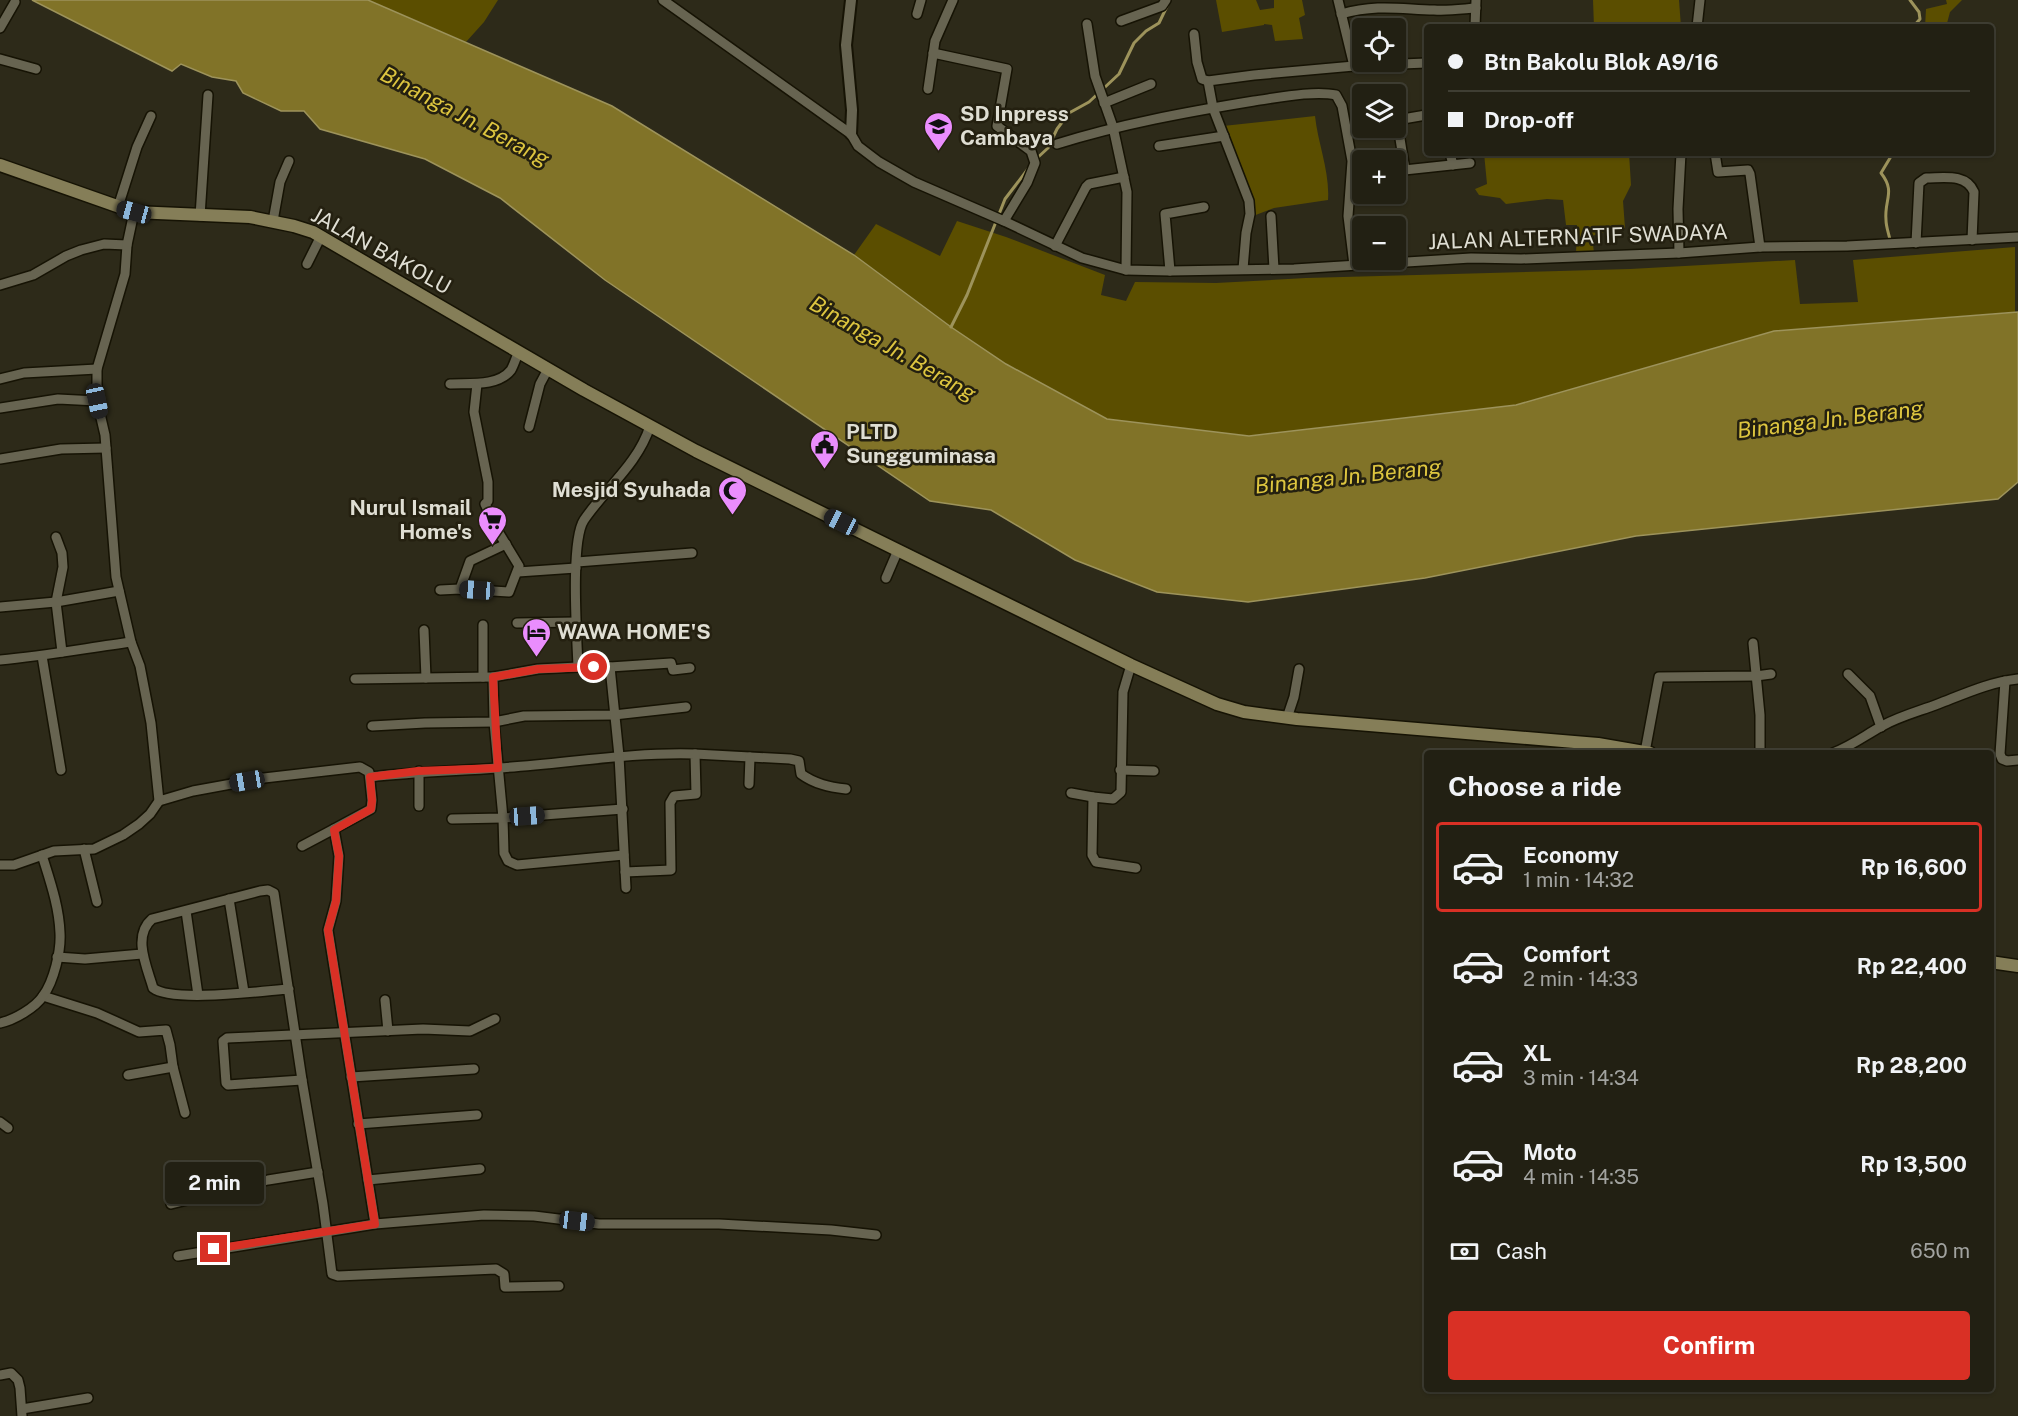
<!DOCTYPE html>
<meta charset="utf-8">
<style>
:root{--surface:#222013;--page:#2e2d21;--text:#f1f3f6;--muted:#a2a3a0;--line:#3f3e33;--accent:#d93025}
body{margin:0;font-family:"Public Sans",sans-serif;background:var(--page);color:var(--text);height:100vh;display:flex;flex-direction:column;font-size:22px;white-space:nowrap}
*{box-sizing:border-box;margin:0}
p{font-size:20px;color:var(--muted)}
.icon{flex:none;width:33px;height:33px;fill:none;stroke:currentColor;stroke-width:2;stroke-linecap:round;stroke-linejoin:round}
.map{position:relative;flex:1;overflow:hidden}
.side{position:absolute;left:1424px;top:750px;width:570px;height:642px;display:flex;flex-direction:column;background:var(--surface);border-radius:6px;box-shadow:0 2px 4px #0004,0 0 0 2px var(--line)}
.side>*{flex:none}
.guide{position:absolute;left:1424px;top:24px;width:570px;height:132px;border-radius:6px;box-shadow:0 2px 4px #0004,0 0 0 2px var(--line);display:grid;align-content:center;height:132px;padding:0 24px;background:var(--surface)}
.buttons{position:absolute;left:1352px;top:18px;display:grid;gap:12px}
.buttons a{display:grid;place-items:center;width:54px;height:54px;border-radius:6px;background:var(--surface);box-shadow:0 2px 4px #0004,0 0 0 2px var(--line);font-size:30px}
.end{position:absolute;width:27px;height:27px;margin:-14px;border:8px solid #d93025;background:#fff;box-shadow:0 0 0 3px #fff}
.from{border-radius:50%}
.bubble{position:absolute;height:42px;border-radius:6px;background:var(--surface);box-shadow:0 2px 4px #0004,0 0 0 2px var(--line);font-size:20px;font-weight:700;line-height:42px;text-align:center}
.car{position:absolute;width:18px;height:36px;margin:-18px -9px;border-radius:8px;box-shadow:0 0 4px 2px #0007;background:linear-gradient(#222 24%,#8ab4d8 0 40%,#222 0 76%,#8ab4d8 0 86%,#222 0)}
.guide b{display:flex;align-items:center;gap:21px;height:57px;font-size:22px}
.guide b+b{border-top:2px solid var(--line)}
.guide i{width:15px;height:15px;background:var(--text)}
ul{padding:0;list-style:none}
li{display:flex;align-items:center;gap:18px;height:90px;margin:0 12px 9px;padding:0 12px;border:3px solid transparent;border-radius:6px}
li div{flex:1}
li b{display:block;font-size:22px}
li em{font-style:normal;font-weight:700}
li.active{border-color:var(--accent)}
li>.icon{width:54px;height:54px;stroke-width:1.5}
h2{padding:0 24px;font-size:27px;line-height:72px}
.pay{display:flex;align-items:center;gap:15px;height:66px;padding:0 24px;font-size:22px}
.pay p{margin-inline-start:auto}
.primary-button{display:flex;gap:12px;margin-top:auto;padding:12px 24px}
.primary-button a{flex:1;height:69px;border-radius:6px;background:var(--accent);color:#fff;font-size:24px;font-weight:700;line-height:69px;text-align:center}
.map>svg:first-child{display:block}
</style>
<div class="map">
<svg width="2018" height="1416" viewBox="0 0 2018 1416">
<rect width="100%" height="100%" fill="#2d2a19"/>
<g fill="#5b4e00">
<path d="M 368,0 L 498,0 L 484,22 L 466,42 Z"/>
<path d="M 1216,0 L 1256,0 L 1260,10 L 1274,8 L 1274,0 L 1302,0 L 1305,15 L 1299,18 L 1303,39 L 1275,41 L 1272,25 L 1264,24 L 1264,25 L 1222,32 Z"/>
<path d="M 1593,0 L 1679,0 L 1681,27 L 1594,27 Z"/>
<path d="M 1946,0 L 1962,0 L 1950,12 L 1946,27 L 1925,27 L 1926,9 L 1947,4 Z"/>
<path d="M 1315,116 C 1318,144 1330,172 1328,200 L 1274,208 L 1253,216 L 1223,126 Z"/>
<path d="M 1484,153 L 1588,153 L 1588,155 L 1607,157 L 1607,153 L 1629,153 L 1631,185 L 1623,201 L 1625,228 L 1610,230 L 1592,236 L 1594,253 L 1576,254 L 1577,225 L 1566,225 L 1563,200 L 1547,199 L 1506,204 L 1500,198 L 1479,195 L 1475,189 L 1487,184 Z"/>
<path d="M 957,221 L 1006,237 L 1105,275 L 1101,295 L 1126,301 L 1135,282 L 1216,283 L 1306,278 L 1630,269 L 1795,260 L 1800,304 L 1858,302 L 1853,260 L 2015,247 L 2015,312 L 1774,331 L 1516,405 L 1249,436 L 1107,419 L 1006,364 L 951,327 L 854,255 L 876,224 L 940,256 Z"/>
</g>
<path fill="#817328" stroke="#9d935b" stroke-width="1.5" d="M 32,0 L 368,0 L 612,106 L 854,255 L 951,327 L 1006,364 L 1107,419 L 1249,436 L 1516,405 L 1774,331 L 2018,312 L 2018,482 L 1998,499 L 1636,536 L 1425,578 L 1248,602 L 1157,592 L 1075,560 L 991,510 L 930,501 L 605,280 L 500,198 L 425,159 L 320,129 L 304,111 L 281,111 L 243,93 L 236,81 L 212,77 L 181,64 L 172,71 Z"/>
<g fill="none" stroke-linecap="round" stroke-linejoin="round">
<g stroke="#9d935b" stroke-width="3">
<path d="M 1910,0 L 1919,12 L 1920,19 L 1913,27"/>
<path d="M 1035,160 L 1048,148 L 1057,129 L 1069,113 L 1089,102 L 1119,74 L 1134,43 L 1146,31 L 1159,23 L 1169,2"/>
<path d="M 1890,240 C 1889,234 1886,227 1886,220 C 1884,199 1896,192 1881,173 L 1893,153"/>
<path d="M 951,327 L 967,295 L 1005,199 L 1031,165"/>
</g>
<defs>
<g id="minor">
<path d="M 663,0 L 851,134 L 858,146 L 879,162 L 914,182 L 1004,221 L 1082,258 L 1126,270 L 1170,271 L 1294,269 L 1471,258 L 1521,259 L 1679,253 L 1760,247 L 1847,246 L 2018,237"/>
<path d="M 1338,0 L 1354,66"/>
<path d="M 917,14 L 921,0"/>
<path d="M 1341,14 C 1377,4 1399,9 1434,10 C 1448,11 1462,9 1476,8"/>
<path d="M 1121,21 L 1162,6 L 1166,0"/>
<path d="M 1087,24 L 1095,76 L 1113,127 L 1127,192 L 1126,270"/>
<path d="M 1475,27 L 1476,0"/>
<path d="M 1697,27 L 1700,0"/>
<path d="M 0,28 L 15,2"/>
<path d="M 1194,34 L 1197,62 L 1202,79 L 1208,81"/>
<path d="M 933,53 L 1007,69 L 997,126 L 1031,151 L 1035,163 L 1027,183 L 1004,221"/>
<path d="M 0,59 L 36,69"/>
<path d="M 928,89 L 935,41 L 953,0"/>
<path d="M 1104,103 L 1151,84"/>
<path d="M 1057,144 C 1121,124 1187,112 1254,101 C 1276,98 1314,90 1336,95 L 1342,106 L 1352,161 L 1348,216 L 1354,265"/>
<path d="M 1159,146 L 1224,136"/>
<path d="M 1450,153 L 1453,165"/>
<path d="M 1715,153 L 1718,172 L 1748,170 L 1750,174 L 1760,247"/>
<path d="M 1405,170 L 1397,120 L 1426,115"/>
<path d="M 1395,171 L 1470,163"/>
<path d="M 118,207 L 137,147 L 151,116"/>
<path d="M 200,216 L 208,95"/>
<path d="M 1271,216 L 1274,269"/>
<path d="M 273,221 L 280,182 L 289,161"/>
<path d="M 1916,243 L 1919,183 L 1926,178 C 1943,178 1966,173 1974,192 L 1972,240"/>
<path d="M 1055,246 L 1086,187 L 1089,184 L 1124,177"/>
<path d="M 1679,253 L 1678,209 L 1681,153"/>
<path d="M 307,264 L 321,236"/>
<path d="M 1243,269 L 1246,233 L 1250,214 L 1249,201 L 1213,108 L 1208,81 L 1254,75 L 1354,66 L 1426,63"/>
<path d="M 1170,271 L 1165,214 L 1204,207"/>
<path d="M 0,285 L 33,275 L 66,256 L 81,250 L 104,244 L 127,245"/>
<path d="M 0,379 L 24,373 L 97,369"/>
<path d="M 450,384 C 468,383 498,387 511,370 C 514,365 516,357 519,352"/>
<path d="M 0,408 L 58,399 L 97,401"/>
<path d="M 529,427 L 540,384 L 548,369"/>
<path d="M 0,459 L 61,449 L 106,448"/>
<path d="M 56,537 L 62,553 L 63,567 L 56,602 L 62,652"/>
<path d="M 577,562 L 692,553"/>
<path d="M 518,572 L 576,568"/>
<path d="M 886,578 L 898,550"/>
<path d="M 460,589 L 470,561 L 506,544"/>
<path d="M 440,590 L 460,589 L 509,592 L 519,566 L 499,533 L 485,504 L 488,501 L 488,482 L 474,412 L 477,384"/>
<path d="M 0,607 L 56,602 L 119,591"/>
<path d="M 517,623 L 576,622"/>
<path d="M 424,630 L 426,678"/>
<path d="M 1753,643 L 1760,715 L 1760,753"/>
<path d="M 42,656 L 61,770"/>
<path d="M 0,660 C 44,656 87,648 131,642"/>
<path d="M 1131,665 L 1123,692 L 1121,792 L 1113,799 L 1093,797 L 1092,855 L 1096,862 L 1136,868"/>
<path d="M 578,667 L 538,669 L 493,677 L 494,722 L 503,818 L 504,853 L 508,861 L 517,865 L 624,855"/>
<path d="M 610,667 L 671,663 L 673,670 L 690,668"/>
<path d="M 1848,674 L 1870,696 L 1881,727"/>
<path d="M 483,677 L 483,625"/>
<path d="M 355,679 L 493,677"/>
<path d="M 2005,681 L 2000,754 L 2002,759 L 2007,761 L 2018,760"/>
<path d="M 1287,718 L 1294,697 L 1299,669"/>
<path d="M 372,726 L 425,723 L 494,722 L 524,716 L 614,715 L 686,707"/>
<path d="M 1645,752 L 1659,677 L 1756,676 L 1771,674"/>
<path d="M 1833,753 C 1853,745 1864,736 1882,726 C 1900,716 1920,711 1938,704 C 1964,694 1990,682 2018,679"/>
<path d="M 695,754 L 790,759 L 799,761 L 801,774 C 815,784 829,787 846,789"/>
<path d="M 1120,770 L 1154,771"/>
<path d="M 419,771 L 419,806"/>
<path d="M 370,777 C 413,772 455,771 498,768 C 564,764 629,752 695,754 L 696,794 L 674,796 L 670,803 L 671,870 L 625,872"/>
<path d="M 749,784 L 750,757"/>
<path d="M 1071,793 L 1093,797"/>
<path d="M 159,801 L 193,791 L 264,778 L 360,767 L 369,772 L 372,800 L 371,809 L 334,829 L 339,856 L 336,901 L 328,930 L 375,1224"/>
<path d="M 452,819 L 503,818 L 623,809"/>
<path d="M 302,846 L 334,829"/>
<path d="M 84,849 L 97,902"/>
<path d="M 0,865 L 14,865 L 54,851 L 94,849 L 123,835 L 139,824 L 150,814 L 159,801 L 151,723 L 140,666 L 131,642 L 116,577 L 105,435 L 97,401 L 97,369 L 125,274 L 127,245 L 134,212"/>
<path d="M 626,888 L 619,756 L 610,667 L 578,667 C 577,638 570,541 584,520 C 605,489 638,464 650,426"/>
<path d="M 229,899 L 244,992"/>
<path d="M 186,911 L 198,995"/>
<path d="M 57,957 L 85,959 L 142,954"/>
<path d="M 289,989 C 262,991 172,1003 153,988 C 147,967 132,936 152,919 L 260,891 L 268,890 L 274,893 L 302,1080 L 323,1204 L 332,1274 L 338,1276 L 496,1269 L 504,1274 L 505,1287 L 559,1286"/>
<path d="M 43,996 L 97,1013 L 139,1032 L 166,1030 L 170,1045 L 173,1067"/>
<path d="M 385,1000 L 388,1031"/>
<path d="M 0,1023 C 14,1020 35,1008 43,996 C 54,981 61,951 60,933 C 59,906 50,881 42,855"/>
<path d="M 128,1075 L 173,1067 L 185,1113"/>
<path d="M 351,1077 L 474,1069"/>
<path d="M 302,1080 L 228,1085 L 226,1083 L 223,1041 L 227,1038 L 423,1029 L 470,1031 L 495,1019"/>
<path d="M 0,1122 L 8,1128"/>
<path d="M 358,1124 L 477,1115"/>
<path d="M 368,1180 L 480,1169"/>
<path d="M 171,1204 L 268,1180 L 318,1172"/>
<path d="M 178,1256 L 375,1224 L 484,1215 L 534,1216 L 599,1224 L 719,1224 L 831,1230 L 876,1235"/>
<path d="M 0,1375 L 11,1373 L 18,1380 L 20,1388 L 22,1416"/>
<path d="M 22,1409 L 88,1398"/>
</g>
<path id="tertiary" d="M 851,134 L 852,110 L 846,45 L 851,0"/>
<g id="secondary">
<path d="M 0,165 L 134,212 L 250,217 L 294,226 L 313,232 L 584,390 L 696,451 L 1131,665 L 1217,704 L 1244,712 L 1297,719 L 1598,744 L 1650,753"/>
<path d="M 1990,962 L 2018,966"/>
</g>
</defs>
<use href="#minor" stroke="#161304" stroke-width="12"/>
<use href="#tertiary" stroke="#161304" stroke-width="14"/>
<use href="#secondary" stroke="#161304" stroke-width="15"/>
<use href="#minor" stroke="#676451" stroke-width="9"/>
<use href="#tertiary" stroke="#676451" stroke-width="10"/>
<use href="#secondary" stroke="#857e58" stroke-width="12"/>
</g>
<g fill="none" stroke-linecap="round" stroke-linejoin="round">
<path stroke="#d93025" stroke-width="8" d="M 214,1249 L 375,1224 L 328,930 L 336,901 L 339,856 L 334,830 L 371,809 L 372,801 L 370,777 L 418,771 L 498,768 L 493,677 L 538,669 L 594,667"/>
</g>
<defs>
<symbol id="school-pin" viewBox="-11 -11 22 30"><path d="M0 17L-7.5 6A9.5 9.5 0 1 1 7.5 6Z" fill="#ea8dfd" stroke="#242010"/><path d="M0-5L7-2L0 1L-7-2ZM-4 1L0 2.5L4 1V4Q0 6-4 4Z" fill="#111"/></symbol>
<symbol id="civic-pin" viewBox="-11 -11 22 30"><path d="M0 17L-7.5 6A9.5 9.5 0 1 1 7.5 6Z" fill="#ea8dfd" stroke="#242010"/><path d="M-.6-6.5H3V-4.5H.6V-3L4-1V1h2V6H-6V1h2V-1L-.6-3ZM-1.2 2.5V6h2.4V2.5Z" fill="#111"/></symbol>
<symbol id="mosque-pin" viewBox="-11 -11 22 30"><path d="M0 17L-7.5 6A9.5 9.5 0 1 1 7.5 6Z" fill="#ea8dfd" stroke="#242010"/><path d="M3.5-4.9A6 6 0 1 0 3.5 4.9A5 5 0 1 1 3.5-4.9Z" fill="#111"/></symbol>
<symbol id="supermarket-pin" viewBox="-11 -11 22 30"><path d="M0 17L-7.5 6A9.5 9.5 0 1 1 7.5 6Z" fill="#ea8dfd" stroke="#242010"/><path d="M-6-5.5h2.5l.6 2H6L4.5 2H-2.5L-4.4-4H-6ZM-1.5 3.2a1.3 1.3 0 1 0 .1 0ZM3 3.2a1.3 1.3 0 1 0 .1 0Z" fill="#111"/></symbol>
<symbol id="hotel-pin" viewBox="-11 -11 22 30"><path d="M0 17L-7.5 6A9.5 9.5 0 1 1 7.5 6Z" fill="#ea8dfd" stroke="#242010"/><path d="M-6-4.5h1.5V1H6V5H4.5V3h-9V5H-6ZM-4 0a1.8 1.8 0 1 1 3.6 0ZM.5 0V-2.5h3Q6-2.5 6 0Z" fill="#111"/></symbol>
</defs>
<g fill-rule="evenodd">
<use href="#school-pin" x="922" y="110" width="33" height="45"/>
<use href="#civic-pin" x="808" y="428" width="33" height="45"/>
<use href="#mosque-pin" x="716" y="474" width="33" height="45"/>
<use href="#supermarket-pin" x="476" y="504" width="33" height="45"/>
<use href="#hotel-pin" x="520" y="616" width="33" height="45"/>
</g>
<g text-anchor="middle" stroke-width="5" stroke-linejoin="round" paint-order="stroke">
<g font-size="21" font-weight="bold" fill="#dfded3" stroke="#242010" text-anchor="start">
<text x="960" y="121">SD Inpress<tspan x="960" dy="24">Cambaya</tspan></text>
<text x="846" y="439">PLTD<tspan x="846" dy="24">Sungguminasa</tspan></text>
<text x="711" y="497" text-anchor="end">Mesjid Syuhada</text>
<text x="472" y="515" text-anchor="end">Nurul Ismail<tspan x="472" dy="24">Home's</tspan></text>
<text x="557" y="639">WAWA HOME'S</text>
</g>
<g font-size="21" fill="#dfded3" stroke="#242010">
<text transform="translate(1578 237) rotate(-2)" y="7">JALAN ALTERNATIF SWADAYA</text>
<text transform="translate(381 251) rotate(29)" y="7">JALAN BAKOLU</text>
</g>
<g font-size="22" font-style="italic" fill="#ddc53f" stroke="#242010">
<text transform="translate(465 116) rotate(28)" y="8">Binanga Jn. Berang</text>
<text transform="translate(893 348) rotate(30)" y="8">Binanga Jn. Berang</text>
<text transform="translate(1830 419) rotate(-7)" y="8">Binanga Jn. Berang</text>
<text transform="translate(1348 476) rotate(-6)" y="8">Binanga Jn. Berang</text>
</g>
</g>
</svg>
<div class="buttons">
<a><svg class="icon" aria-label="locate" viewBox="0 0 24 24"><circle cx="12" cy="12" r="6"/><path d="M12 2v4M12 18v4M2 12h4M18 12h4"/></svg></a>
<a><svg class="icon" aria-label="layers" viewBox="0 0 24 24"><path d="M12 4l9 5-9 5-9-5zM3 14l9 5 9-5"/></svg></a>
<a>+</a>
<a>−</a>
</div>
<i class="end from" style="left:594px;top:667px"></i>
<i class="end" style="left:214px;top:1249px"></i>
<div class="bubble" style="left:165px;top:1162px;width:99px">2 min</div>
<i class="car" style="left:134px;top:212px;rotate:285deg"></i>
<i class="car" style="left:97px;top:401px;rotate:168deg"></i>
<i class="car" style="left:841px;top:522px;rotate:296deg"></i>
<i class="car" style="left:477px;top:590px;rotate:274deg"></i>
<i class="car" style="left:247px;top:781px;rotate:260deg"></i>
<i class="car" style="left:527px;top:816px;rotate:86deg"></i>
<i class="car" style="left:577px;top:1221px;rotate:97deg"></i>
<div class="guide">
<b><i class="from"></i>Btn Bakolu Blok A9/16</b>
<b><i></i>Drop-off</b>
</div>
<section class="side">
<h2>Choose a ride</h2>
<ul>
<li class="active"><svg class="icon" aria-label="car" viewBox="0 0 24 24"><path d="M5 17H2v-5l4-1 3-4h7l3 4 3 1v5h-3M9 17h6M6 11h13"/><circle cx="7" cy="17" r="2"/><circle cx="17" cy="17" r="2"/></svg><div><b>Economy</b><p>1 min · 14:32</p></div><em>Rp 16,600</em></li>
<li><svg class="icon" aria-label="car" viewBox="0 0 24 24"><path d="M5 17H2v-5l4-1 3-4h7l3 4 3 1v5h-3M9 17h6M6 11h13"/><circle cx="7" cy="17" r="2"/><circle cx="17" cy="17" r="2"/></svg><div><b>Comfort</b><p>2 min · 14:33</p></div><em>Rp 22,400</em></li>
<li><svg class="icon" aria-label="car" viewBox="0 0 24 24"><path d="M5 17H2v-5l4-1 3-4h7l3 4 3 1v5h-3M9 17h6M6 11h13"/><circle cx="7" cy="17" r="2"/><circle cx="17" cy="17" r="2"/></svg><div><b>XL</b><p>3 min · 14:34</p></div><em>Rp 28,200</em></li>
<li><svg class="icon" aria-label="car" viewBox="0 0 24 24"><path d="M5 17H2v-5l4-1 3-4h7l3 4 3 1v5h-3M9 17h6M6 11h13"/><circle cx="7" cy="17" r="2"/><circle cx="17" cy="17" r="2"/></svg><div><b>Moto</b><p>4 min · 14:35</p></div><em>Rp 13,500</em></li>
</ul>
<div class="pay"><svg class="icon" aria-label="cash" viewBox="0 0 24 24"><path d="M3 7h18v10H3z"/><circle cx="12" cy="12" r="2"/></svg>Cash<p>650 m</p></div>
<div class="primary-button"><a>Confirm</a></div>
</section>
</div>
